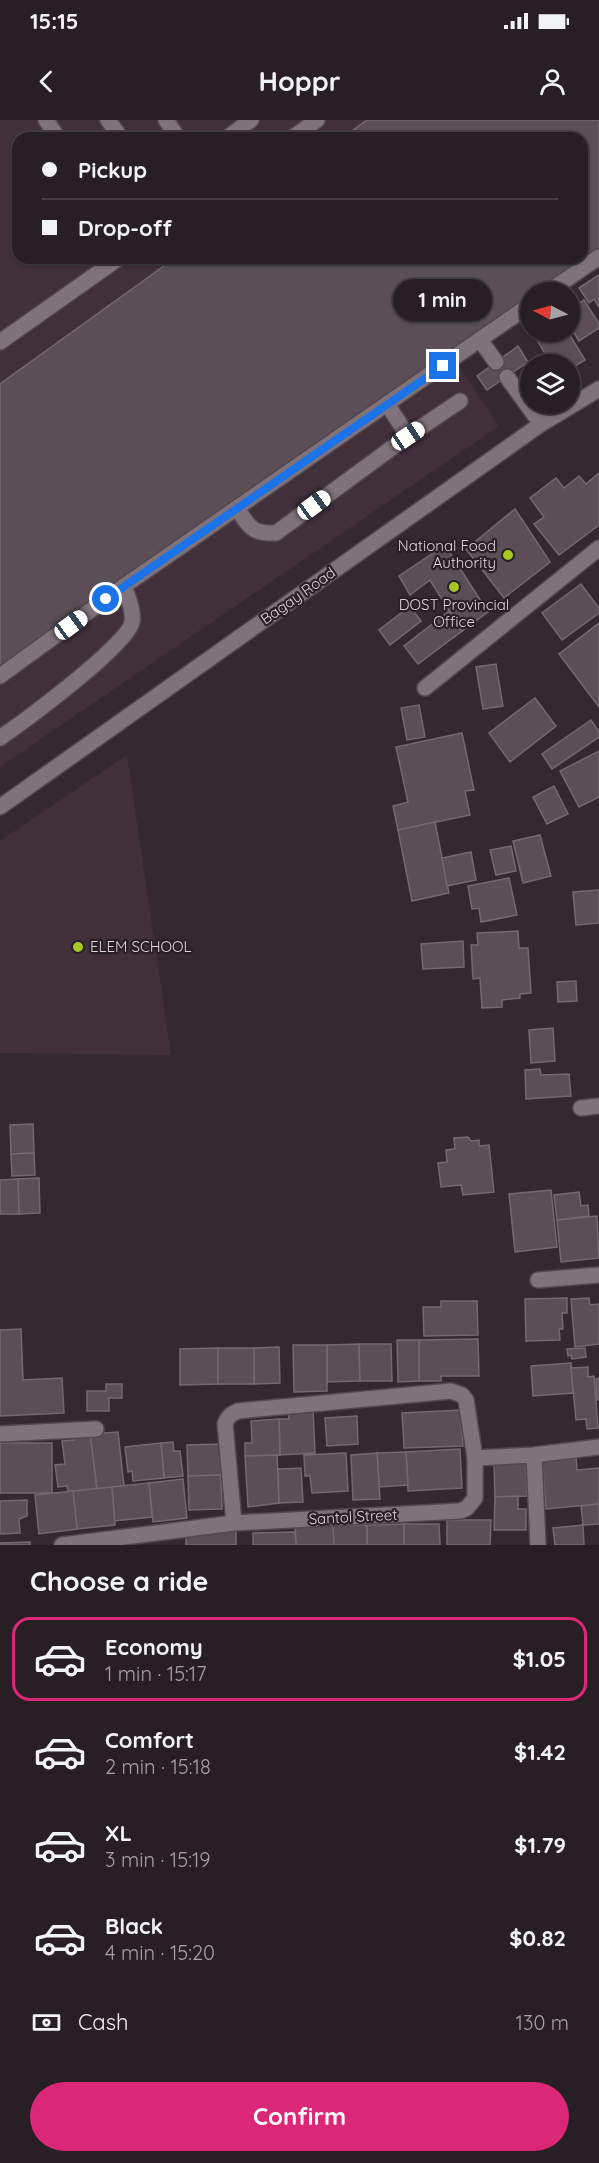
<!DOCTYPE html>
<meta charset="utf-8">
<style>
:root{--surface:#281f24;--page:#30272c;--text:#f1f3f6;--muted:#a5a2a6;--line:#443d41;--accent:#db2777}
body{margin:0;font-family:Quicksand,sans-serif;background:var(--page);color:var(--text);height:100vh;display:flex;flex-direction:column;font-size:22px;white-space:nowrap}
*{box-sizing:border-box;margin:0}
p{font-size:20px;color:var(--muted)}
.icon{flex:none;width:33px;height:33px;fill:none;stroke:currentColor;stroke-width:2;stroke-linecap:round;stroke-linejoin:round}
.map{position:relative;height:1425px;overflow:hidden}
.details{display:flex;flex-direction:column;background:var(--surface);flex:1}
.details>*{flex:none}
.banner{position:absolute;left:12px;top:12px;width:576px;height:132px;border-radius:18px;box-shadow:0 2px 4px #0004,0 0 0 2px var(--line);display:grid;align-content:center;height:132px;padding:0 30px;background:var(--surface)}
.needle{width:39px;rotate:276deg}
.controls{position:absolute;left:520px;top:162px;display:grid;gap:12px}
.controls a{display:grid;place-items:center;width:60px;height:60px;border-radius:50%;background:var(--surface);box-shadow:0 2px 4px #0004,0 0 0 2px var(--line);font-size:30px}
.end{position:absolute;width:27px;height:27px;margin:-14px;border:8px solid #1a73e8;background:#fff;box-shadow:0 0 0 3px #fff}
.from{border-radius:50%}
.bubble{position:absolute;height:42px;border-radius:21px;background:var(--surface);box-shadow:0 2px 4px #0004,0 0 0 2px var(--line);font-size:20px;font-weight:700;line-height:42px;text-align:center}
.car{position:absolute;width:18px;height:36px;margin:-18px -9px;border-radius:8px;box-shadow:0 0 4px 2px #0007;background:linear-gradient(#fff 24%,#345 0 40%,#fff 0 76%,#345 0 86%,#fff 0)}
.banner b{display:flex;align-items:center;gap:21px;height:57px;font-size:22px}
.banner b+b{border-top:2px solid var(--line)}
.banner i{width:15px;height:15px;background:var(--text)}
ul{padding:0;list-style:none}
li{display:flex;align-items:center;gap:18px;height:84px;margin:0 12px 9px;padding:0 18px;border:3px solid transparent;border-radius:18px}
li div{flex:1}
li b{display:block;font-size:22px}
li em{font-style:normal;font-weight:700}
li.active{border-color:var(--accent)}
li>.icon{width:54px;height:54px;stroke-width:1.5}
h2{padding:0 30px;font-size:27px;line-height:72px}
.pay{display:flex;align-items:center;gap:15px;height:66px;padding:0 30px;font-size:22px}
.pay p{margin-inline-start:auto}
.cta{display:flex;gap:12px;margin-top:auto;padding:12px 30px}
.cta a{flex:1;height:69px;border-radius:36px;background:var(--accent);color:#fff;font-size:24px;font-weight:700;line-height:69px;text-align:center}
.status{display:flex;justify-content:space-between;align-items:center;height:42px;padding:0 30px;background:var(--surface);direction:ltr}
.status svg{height:16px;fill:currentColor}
header{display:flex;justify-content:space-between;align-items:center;height:78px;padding:0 30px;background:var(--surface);font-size:27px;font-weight:700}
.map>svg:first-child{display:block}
</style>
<div class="status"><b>15:15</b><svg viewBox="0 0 49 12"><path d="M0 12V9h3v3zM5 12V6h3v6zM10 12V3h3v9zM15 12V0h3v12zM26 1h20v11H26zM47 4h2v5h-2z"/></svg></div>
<header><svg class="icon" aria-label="back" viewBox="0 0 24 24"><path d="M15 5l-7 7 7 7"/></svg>Hoppr<svg class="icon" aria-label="person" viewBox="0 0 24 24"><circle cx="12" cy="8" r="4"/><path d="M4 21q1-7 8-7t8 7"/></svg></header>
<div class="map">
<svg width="599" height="1425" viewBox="0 0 599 1425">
<rect width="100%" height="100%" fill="#352930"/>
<g fill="#412f3a" fill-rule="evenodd">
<path d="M 0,0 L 599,0 L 599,148 L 564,172 L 531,172 L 531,196 L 459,246 L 499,306 L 0,647 ZM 18,18 L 582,18 L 582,138 L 18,138 Z"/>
<path d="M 127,635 L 171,935 L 0,933 L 0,721 Z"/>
</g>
<g fill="#5b4e56" stroke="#756870" stroke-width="1.5">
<path d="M 367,0 L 599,0 L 599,133 L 543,172 L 531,172 L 531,181 L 0,552 L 0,264 L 175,138 L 582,138 L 582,18 L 342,18 Z"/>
<path d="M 599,155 L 599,187 L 594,179 L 589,183 L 579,168 Z"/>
<path d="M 584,180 L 599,204 L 599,208 L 579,221 L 570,206 L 570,189 Z"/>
<path d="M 547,212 L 568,212 L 585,240 L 570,249 L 570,244 L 551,244 L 536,218 Z"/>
<path d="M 518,226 L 528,242 L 487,270 L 477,256 Z"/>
<path d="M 599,353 L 599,405 L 559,435 L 534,404 L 544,397 L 530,378 L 556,358 L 564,368 L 579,356 L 586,364 Z"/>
<path d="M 515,389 L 550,442 L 504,478 L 466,429 Z"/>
<path d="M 445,425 L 488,492 L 462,511 L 430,460 L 410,475 L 399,456 Z"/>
<path d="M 581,464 L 599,488 L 599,493 L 562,520 L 542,493 Z"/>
<path d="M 410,486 L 421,501 L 390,525 L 379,510 Z"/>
<path d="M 449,491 L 462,511 L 418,544 L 404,526 Z"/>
<path d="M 599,503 L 599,587 L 559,534 Z"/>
<path d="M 496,544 L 503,586 L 483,589 L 476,547 Z"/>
<path d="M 535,578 L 556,606 L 510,642 L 489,613 Z"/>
<path d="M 419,585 L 425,617 L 407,620 L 401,588 Z"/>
<path d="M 591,600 L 599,612 L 599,617 L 552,649 L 542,634 Z"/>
<path d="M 462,613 L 474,670 L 465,671 L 470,695 L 398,710 L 393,686 L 408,682 L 396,627 Z"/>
<path d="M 599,631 L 599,677 L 579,687 L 560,651 Z"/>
<path d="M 554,666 L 568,694 L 547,704 L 533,677 Z"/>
<path d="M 435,702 L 449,773 L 412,781 L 398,710 Z"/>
<path d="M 540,715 L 551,756 L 523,763 L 513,721 Z"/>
<path d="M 511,726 L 516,751 L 496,755 L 490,730 Z"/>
<path d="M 471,732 L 476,760 L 447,766 L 442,738 Z"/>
<path d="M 509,758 L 517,795 L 481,802 L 479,788 L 472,789 L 468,766 Z"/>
<path d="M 599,770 L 599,803 L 576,805 L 573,772 Z"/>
<path d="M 518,811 L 519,828 L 528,828 L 531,873 L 520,874 L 520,878 L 502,880 L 502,887 L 482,888 L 480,858 L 473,859 L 471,825 L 478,825 L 477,813 Z"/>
<path d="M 463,821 L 464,847 L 423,849 L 421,824 Z"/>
<path d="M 576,861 L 577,881 L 558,882 L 557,862 Z"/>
<path d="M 553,908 L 555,941 L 531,943 L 529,910 Z"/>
<path d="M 540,949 L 541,955 L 569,954 L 571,976 L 526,979 L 525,950 Z"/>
<path d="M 33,1004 L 34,1033 L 11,1034 L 10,1005 Z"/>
<path d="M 468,1017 L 471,1021 L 479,1020 L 479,1026 L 489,1025 L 494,1072 L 463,1075 L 461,1065 L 441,1067 L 438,1043 L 447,1042 L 446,1030 L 455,1029 L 454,1018 Z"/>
<path d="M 34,1033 L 35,1055 L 12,1056 L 11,1034 Z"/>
<path d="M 39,1058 L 40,1093 L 19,1094 L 18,1059 Z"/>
<path d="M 18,1059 L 19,1094 L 0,1094 L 0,1060 Z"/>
<path d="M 551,1070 L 557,1127 L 515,1132 L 509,1074 Z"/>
<path d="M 579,1072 L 581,1086 L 588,1085 L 589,1096 L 557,1100 L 554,1075 Z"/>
<path d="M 597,1096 L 599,1138 L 561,1142 L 557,1100 Z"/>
<path d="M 567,1178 L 567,1193 L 562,1193 L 563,1209 L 559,1209 L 560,1220 L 526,1221 L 525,1179 Z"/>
<path d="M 589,1178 L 590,1185 L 599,1184 L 599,1224 L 575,1227 L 571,1179 Z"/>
<path d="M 441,1181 L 477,1181 L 478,1215 L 424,1216 L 423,1187 L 441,1187 Z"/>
<path d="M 21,1209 L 23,1260 L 62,1258 L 64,1293 L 0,1296 L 0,1210 Z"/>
<path d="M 478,1219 L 479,1256 L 441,1256 L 441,1261 L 419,1261 L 419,1220 Z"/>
<path d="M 397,1220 L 419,1220 L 419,1261 L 398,1262 Z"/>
<path d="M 359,1224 L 360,1261 L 327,1262 L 327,1225 Z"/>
<path d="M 359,1224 L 391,1224 L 392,1261 L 360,1261 Z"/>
<path d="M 293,1225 L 327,1225 L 327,1271 L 294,1272 Z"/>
<path d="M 279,1227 L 280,1263 L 254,1264 L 254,1228 Z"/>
<path d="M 218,1228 L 218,1264 L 180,1265 L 180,1229 Z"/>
<rect x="218" y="1228" width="36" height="36"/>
<path d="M 585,1228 L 586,1237 L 572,1239 L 571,1235 L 568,1236 L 567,1229 Z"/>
<path d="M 571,1243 L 573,1273 L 533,1276 L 531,1246 Z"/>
<path d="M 588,1247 L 588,1257 L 594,1256 L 598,1308 L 587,1309 L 586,1299 L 576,1300 L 571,1248 Z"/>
<path d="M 599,1258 L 599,1280 L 597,1280 L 596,1259 Z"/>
<path d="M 106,1264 L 122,1264 L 122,1278 L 109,1278 L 109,1291 L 87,1291 L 87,1271 L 106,1271 Z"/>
<path d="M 313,1289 L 315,1333 L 280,1335 L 279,1299 L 289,1299 L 288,1290 Z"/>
<path d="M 461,1290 L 463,1326 L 404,1328 L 402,1293 Z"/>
<path d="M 357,1296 L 358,1324 L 327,1326 L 325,1298 Z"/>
<path d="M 279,1299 L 280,1335 L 245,1336 L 245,1323 L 252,1323 L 251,1301 Z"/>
<path d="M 118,1312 L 124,1366 L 97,1369 L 90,1314 Z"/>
<path d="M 90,1314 L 97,1369 L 68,1372 L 67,1366 L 58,1367 L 55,1345 L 65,1344 L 62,1321 L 74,1320 L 73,1316 Z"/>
<path d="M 173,1322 L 174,1331 L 180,1331 L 183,1356 L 164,1358 L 161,1323 Z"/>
<rect x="0" y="1323" width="52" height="50"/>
<path d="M 161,1323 L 164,1358 L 133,1361 L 132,1351 L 128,1352 L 125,1327 Z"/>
<path d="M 221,1324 L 221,1355 L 188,1356 L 187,1325 Z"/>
<path d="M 460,1329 L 462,1368 L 408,1371 L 406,1332 Z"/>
<path d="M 406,1332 L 408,1365 L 379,1367 L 377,1333 Z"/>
<path d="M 346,1333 L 348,1371 L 312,1373 L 310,1356 L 305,1356 L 304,1335 Z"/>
<path d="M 377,1333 L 380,1379 L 353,1380 L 351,1335 Z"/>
<path d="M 277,1335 L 279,1383 L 248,1387 L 245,1336 Z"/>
<path d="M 576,1336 L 577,1350 L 599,1348 L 599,1384 L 546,1389 L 542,1339 Z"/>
<path d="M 526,1343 L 527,1376 L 495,1377 L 494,1344 Z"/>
<path d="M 301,1348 L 303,1382 L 279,1383 L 278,1349 Z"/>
<path d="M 221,1355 L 222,1389 L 189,1390 L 188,1356 Z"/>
<path d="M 183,1359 L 187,1398 L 153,1402 L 149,1363 Z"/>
<path d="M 149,1363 L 152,1397 L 114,1401 L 112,1367 Z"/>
<path d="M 112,1367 L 115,1405 L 77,1409 L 73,1371 Z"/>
<path d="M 73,1371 L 77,1409 L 39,1414 L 35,1375 Z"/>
<path d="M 518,1376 L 518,1389 L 526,1389 L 526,1410 L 494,1410 L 495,1377 Z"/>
<path d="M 27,1380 L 27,1396 L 19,1399 L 20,1413 L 0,1414 L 0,1381 Z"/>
<path d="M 599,1384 L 599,1404 L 583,1405 L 581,1386 Z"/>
<path d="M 447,1400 L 491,1400 L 490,1425 L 447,1425 Z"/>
<path d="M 295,1402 L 333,1402 L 334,1425 L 296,1425 Z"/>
<path d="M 404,1404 L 439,1404 L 440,1425 L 404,1425 Z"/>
<path d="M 404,1404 L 404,1425 L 367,1425 L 367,1405 Z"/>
<path d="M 333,1405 L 367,1405 L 367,1425 L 334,1425 Z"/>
<path d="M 583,1405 L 584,1425 L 555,1425 L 553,1408 Z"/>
<path d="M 236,1411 L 236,1425 L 186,1425 L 186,1412 Z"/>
<path d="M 295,1412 L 296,1425 L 253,1425 L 253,1413 Z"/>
<path d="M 30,1422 L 30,1425 L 0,1425 L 0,1423 Z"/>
</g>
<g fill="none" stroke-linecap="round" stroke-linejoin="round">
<defs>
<g id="minor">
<path d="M 46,0 L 58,18"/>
<path d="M 108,0 L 121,18"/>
<path d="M 166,0 L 178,18"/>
<path d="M 227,18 L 251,0"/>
<path d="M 292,18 L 317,0"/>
<path d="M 548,172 L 599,137"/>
<path d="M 480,220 L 496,242"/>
<path d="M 0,222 L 119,138"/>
<path d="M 507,257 L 541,304"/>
<path d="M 387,284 L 408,316"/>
<path d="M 237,388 C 249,407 252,414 276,413 L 408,316 L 460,281"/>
<path d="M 0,556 L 124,466 L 531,184"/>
<path d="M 425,568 L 599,428"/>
<path d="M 0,618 C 23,602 128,525 132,502 C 134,491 128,477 124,466"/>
<path d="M 0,687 L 541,304 L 599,269"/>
<path d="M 581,988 L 599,986"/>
<path d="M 538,1160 L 599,1155"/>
<path d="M 0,1314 L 96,1309"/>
<path d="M 534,1335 L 538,1425"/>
<path d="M 475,1338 L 534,1335 L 599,1327"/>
<path d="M 62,1425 L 234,1403 L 460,1391 L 467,1388 L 475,1378 L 475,1338 L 466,1280 L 462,1275 L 451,1271 L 238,1291 C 231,1294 228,1296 225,1304 L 234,1403"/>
</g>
</defs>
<use href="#minor" stroke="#52484e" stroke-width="18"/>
<use href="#minor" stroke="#80727a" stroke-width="15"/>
</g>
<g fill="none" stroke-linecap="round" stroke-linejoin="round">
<path stroke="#1a73e8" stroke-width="8" d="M 106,479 L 443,246"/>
</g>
<g fill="#a6c821" stroke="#2a1f26" stroke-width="2">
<circle cx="508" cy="435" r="6"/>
<circle cx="454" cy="467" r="6"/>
<circle cx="78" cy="827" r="6"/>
</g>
<g text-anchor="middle" stroke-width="4.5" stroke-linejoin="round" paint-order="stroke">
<g font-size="15" fill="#ded6da" stroke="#2a1f26" text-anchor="end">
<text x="496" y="431">National Food<tspan x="496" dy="17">Authority</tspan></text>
<text x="454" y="490" text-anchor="middle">DOST Provincial<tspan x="454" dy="17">Office</tspan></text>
<text x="90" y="832" text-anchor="start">ELEM SCHOOL</text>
</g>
<g font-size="15" fill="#ded6da" stroke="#2a1f26">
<text transform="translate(298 476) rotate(-35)" y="5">Bagay Road</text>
<text transform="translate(353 1397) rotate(-3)" y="5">Santol Street</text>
</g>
</g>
</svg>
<div class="controls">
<a><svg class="needle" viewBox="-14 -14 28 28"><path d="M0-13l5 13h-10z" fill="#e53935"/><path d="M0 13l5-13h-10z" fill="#a5a2a6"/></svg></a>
<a><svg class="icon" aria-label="layers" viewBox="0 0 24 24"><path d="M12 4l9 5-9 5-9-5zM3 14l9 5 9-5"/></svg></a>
</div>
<i class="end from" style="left:106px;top:479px"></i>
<i class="end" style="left:443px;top:246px"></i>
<div class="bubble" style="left:393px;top:159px;width:99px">1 min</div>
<i class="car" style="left:408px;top:316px;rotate:56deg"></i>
<i class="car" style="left:314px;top:385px;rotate:54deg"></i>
<i class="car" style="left:71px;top:505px;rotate:54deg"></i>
<div class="banner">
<b><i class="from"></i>Pickup</b>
<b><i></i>Drop-off</b>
</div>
</div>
<section class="details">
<h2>Choose a ride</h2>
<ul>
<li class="active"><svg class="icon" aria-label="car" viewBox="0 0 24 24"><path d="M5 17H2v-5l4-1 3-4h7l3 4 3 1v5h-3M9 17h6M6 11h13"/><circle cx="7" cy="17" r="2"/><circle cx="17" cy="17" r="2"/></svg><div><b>Economy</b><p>1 min · 15:17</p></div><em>$1.05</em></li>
<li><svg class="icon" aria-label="car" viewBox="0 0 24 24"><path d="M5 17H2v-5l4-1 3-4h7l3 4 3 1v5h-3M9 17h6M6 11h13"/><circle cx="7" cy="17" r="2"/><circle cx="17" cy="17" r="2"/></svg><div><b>Comfort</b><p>2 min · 15:18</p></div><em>$1.42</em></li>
<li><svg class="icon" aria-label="car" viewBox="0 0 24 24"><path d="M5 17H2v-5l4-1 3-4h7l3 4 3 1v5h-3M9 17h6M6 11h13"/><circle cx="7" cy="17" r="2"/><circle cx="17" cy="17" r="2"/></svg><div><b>XL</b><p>3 min · 15:19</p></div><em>$1.79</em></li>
<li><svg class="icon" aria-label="car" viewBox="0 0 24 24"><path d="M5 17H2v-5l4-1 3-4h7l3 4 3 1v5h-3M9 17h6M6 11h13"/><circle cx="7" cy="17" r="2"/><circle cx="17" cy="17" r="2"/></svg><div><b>Black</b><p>4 min · 15:20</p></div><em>$0.82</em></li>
</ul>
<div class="pay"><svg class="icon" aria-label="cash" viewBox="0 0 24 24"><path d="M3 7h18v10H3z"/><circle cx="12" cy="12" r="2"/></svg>Cash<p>130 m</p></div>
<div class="cta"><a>Confirm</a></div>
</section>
